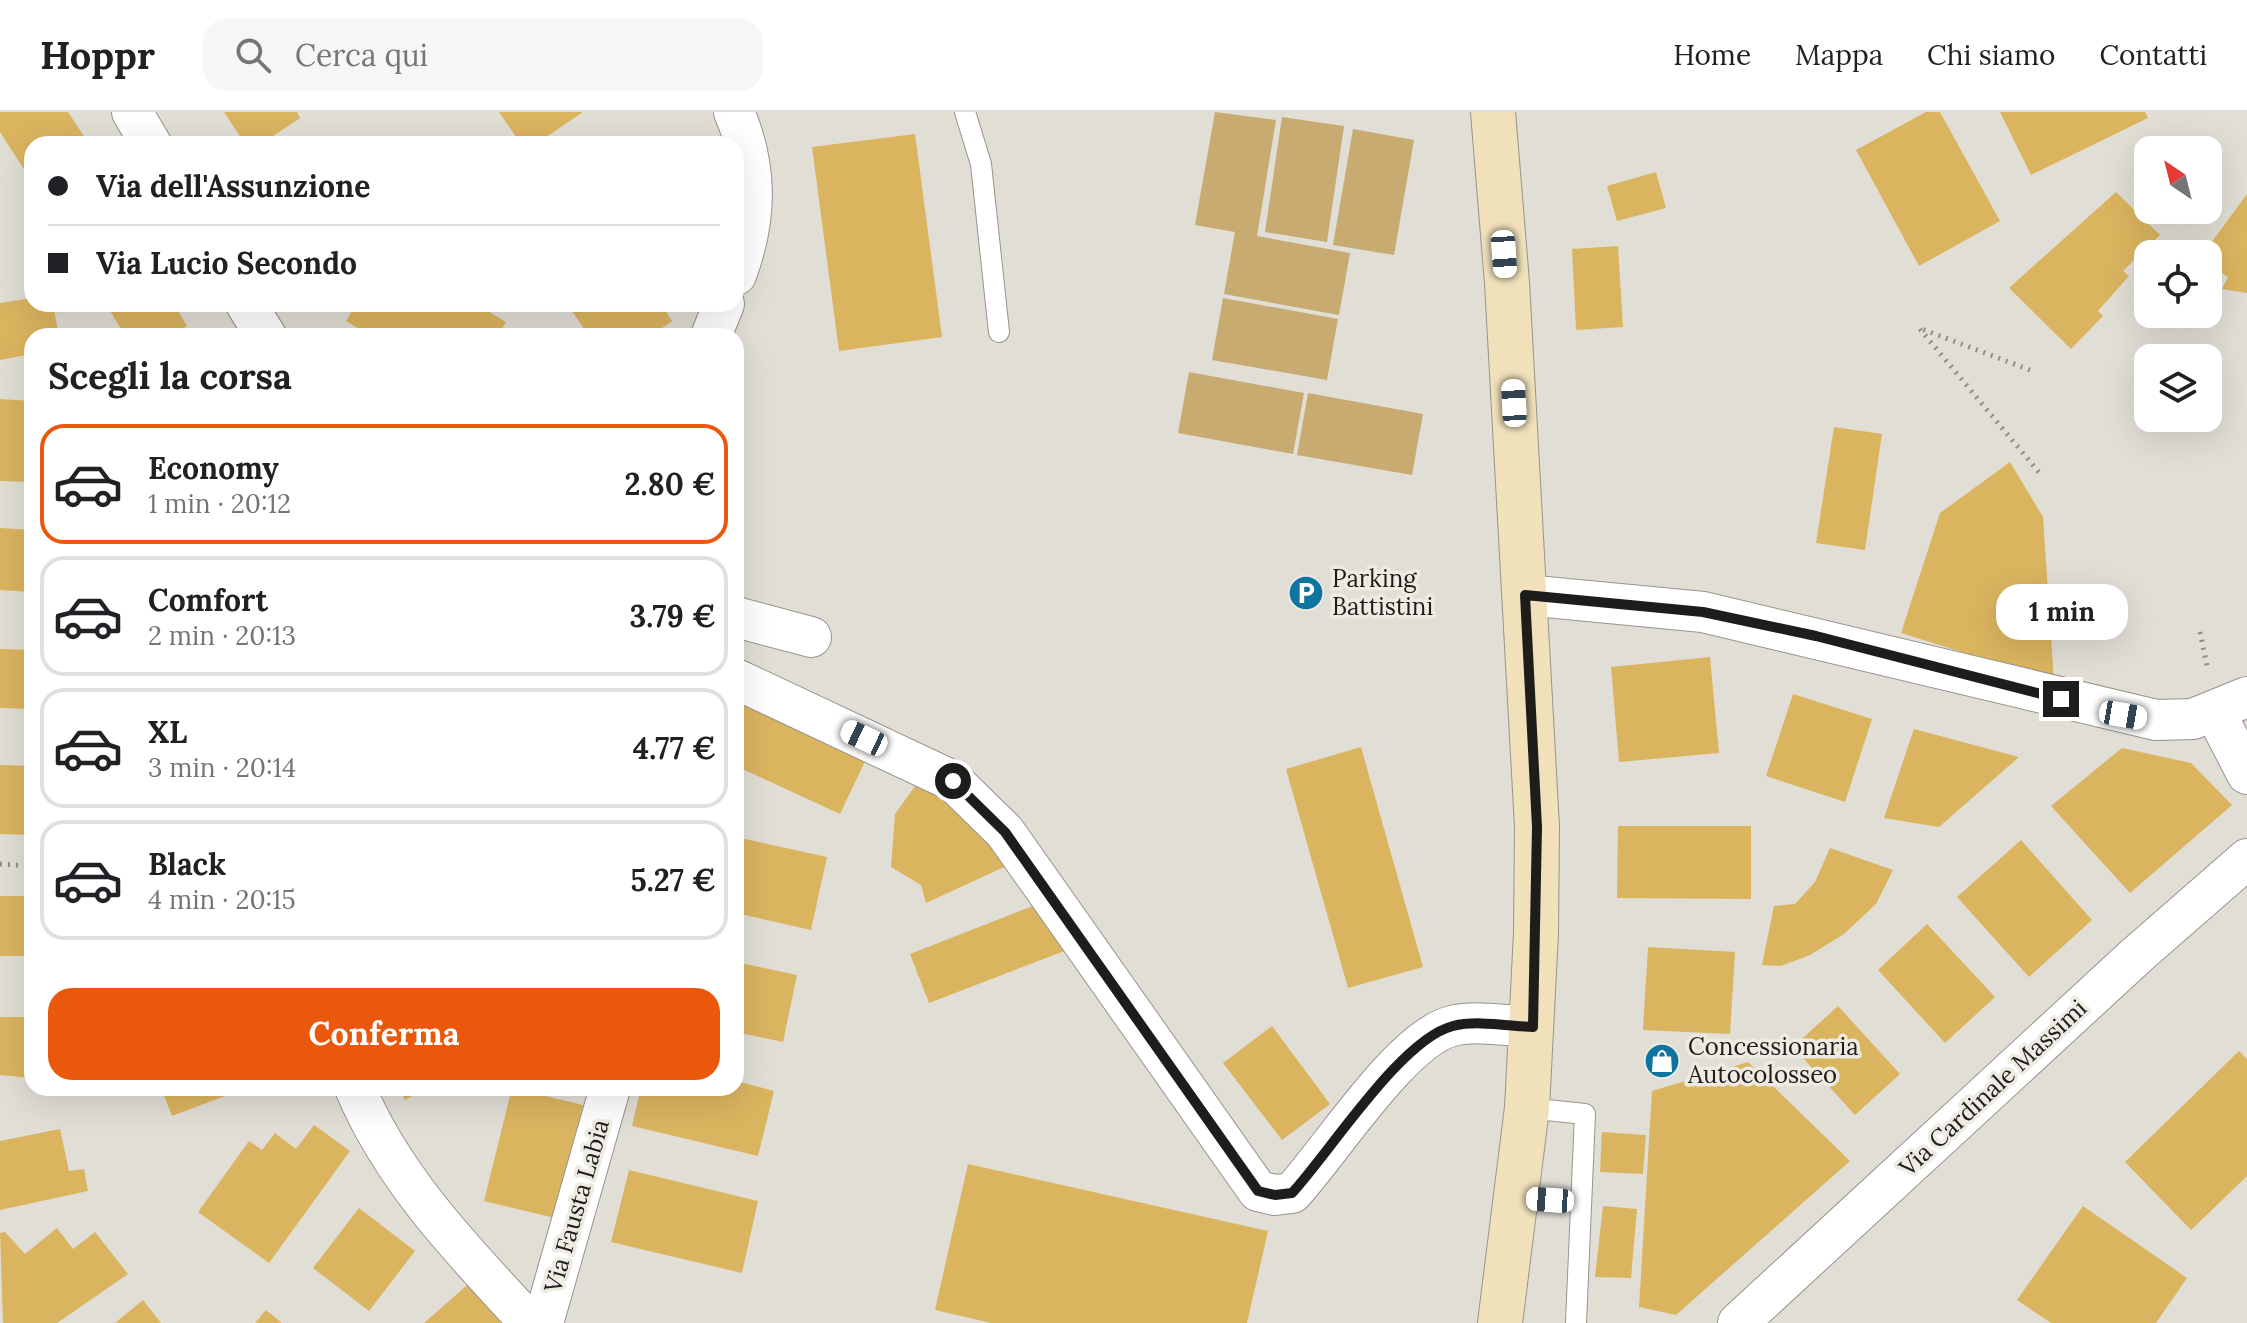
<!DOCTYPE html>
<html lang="it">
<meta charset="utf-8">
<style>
:root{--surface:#fff;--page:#f6f6f6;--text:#202124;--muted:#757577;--line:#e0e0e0;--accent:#ea580c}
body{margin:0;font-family:Lora,serif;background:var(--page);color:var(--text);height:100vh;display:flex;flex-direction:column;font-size:30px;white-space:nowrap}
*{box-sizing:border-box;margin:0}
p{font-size:26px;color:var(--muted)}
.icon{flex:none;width:44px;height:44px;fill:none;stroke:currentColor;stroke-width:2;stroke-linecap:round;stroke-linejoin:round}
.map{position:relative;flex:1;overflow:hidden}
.panel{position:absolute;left:24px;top:216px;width:720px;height:768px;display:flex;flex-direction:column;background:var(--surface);border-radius:24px;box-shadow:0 8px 32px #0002}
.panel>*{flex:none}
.guide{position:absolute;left:24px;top:24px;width:720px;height:176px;border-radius:24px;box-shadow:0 8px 32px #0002;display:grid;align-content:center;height:176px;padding:0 24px;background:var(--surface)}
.needle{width:52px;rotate:325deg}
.controls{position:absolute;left:2134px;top:24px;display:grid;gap:16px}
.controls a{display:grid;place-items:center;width:88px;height:88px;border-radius:16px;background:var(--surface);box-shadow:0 8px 32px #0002;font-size:40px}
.end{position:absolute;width:36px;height:36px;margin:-18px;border:10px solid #1e1d1b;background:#fff;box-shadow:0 0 0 4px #fff}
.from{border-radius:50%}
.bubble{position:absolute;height:56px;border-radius:24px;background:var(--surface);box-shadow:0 8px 32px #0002;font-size:26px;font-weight:700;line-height:56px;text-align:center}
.car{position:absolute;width:24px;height:48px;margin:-24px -12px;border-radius:10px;box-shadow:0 0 6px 2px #0007;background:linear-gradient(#fff 24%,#345 0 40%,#fff 0 76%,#345 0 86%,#fff 0)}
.guide b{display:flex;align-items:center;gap:28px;height:76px;font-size:30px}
.guide b+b{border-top:2px solid var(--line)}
.guide i{width:20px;height:20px;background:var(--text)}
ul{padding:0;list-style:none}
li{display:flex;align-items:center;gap:24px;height:120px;margin:0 16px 12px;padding:0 8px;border:4px solid var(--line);border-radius:24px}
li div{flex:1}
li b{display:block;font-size:30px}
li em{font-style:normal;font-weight:700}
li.selected{border-color:var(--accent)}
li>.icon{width:72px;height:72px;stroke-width:1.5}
h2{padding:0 24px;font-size:36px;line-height:96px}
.button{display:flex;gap:16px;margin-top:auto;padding:16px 24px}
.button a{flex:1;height:92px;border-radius:24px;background:var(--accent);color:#fff;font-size:32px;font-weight:700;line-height:92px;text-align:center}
header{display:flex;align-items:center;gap:48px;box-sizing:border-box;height:112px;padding:0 40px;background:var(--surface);border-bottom:2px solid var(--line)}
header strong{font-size:38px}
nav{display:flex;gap:44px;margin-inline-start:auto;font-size:28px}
.search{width:560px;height:72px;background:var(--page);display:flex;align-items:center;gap:20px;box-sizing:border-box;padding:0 28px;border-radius:24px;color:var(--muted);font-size:30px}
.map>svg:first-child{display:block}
</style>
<header>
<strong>Hoppr</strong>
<div class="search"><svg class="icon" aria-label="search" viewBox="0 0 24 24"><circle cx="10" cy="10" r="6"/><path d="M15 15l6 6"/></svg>Cerca qui</div>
<nav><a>Home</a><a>Mappa</a><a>Chi siamo</a><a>Contatti</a></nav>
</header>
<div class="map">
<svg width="2247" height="1211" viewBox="0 0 2247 1211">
<rect width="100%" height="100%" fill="#e1ded6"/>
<g fill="#c7ab70">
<path d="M 1215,0 L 1276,8 L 1257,124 L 1350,141 L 1339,203 L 1224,182 L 1235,120 L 1195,113 Z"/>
<path d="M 1282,5 L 1344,14 L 1327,130 L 1265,120 Z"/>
<path d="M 1353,17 L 1414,28 L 1394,143 L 1333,133 Z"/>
<path d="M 1223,186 L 1338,207 L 1327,268 L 1212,248 Z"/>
<path d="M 1189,260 L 1304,281 L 1293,342 L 1178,321 Z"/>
<path d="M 1308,281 L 1423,302 L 1412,363 L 1297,343 Z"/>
</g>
<g fill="#dbb45f">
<path d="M 0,0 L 68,0 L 89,32 L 32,32 L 32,70 L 0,20 Z"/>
<path d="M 224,0 L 297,0 L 300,6 L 261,32 L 245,32 Z"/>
<path d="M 499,0 L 583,0 L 536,32 L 521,32 Z"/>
<path d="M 1926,0 L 1940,0 L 2000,109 L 1919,154 L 1856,38 Z"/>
<path d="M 2000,0 L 2145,0 L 2148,6 L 2031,63 Z"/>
<path d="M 915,22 L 942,225 L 839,239 L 812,35 Z"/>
<path d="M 1656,60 L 1666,96 L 1617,109 L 1607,74 Z"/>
<path d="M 2116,80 L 2160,123 L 2123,159 L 2129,164 L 2098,199 L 2103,204 L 2071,237 L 2009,176 Z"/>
<path d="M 2247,82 L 2247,181 L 2222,177 L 2228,165 L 2208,152 L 2208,142 L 2203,142 Z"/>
<path d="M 1618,134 L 1623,215 L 1576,218 L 1572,137 Z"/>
<path d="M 32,186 L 32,192 L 53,192 L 59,224 L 32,224 L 32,242 L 0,248 L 0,191 Z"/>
<path d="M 106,192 L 174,192 L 187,214 L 170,224 L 125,224 Z"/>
<path d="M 356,192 L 476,192 L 506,210 L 498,224 L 371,224 L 346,209 Z"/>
<path d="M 567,192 L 661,192 L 672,209 L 651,224 L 589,224 Z"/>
<path d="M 0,287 L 32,289 L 32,370 L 0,369 Z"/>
<path d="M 1834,315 L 1882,322 L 1865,438 L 1816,431 Z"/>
<path d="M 2010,350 L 2043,405 L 2054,569 L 1901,521 L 1940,401 Z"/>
<path d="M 0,416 L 32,418 L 32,480 L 0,478 Z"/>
<path d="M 0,537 L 32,538 L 32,597 L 0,596 Z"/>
<path d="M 1710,545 L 1719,641 L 1619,650 L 1611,555 Z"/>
<path d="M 745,581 L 870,639 L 840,702 L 736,654 L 736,602 Z"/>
<path d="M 1793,582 L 1872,607 L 1845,690 L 1766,664 Z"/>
<path d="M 1914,617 L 2019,645 L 1939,715 L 1884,706 Z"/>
<path d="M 1361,635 L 1423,855 L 1348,876 L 1286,657 Z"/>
<path d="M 2122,636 L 2191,651 L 2232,693 L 2130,781 L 2051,694 Z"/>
<path d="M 0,653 L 32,654 L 32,723 L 0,722 Z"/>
<path d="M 921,666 L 1015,750 L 926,791 L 921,773 L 891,755 L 895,702 Z"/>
<path d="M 1618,714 L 1751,714 L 1751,787 L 1617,786 Z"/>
<path d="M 736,725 L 827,745 L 811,818 L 736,801 Z"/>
<path d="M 2021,728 L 2092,808 L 2029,865 L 1957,785 Z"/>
<path d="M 1830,736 L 1893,758 L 1876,792 L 1844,822 L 1810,843 L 1781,854 L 1762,853 L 1774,794 L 1795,792 L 1815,770 Z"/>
<rect x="0" y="784" width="32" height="60"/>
<path d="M 1048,788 L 1067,838 L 929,891 L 910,842 Z"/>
<path d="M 1927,812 L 1995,885 L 1945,931 L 1878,858 Z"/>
<path d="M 1648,835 L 1735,840 L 1730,922 L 1643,918 Z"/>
<path d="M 736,850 L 797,863 L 783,930 L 736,920 Z"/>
<path d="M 1838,894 L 1900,962 L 1855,1003 L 1793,935 Z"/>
<path d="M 0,905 L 32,905 L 32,966 L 0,963 Z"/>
<path d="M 1272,914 L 1330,992 L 1282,1028 L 1223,951 Z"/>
<path d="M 2239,939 L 2247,947 L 2247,1064 L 2191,1118 L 2125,1050 Z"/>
<path d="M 1748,950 L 1850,1049 L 1676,1203 L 1639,1195 L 1652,979 Z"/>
<path d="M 736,969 L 774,979 L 758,1044 L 632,1014 L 641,976 L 736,976 Z"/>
<path d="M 161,976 L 246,976 L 172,1004 Z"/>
<path d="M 399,976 L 427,976 L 405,988 Z"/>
<path d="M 512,976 L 583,993 L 555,1106 L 484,1089 Z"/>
<path d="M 314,1013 L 350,1039 L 269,1151 L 198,1100 L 249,1029 L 262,1038 L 275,1021 L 296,1037 Z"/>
<path d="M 60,1017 L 69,1059 L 84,1057 L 88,1079 L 0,1098 L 0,1029 Z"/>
<path d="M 1602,1020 L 1646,1023 L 1643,1062 L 1600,1060 Z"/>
<path d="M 968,1052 L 1268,1119 L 1247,1211 L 991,1211 L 935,1198 Z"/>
<path d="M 629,1058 L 758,1089 L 742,1161 L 611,1130 Z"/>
<path d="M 1603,1094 L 1637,1097 L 1631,1166 L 1595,1165 Z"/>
<path d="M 2083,1094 L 2187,1166 L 2156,1211 L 2051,1211 L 2017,1188 Z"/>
<path d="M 359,1096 L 415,1139 L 369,1199 L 313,1156 Z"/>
<path d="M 57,1116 L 73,1137 L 95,1120 L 128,1162 L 57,1211 L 3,1211 L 0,1121 L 5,1120 L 25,1142 Z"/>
<path d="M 473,1168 L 510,1211 L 424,1211 Z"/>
<path d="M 143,1188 L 161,1211 L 115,1211 Z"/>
<path d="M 266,1198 L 282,1211 L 255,1211 Z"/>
</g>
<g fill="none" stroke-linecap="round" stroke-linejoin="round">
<defs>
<g id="lane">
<path d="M 965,0 L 981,52 L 999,220"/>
<path d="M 1527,996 L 1585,1002 L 1576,1211"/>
<path d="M 1518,1086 L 1581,1090"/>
</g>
<g id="street">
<path d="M 132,0 L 151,32"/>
<path d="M 734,0 C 758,55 757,107 736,163"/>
<path d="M 246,192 L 266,224"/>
<path d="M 711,224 L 724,192"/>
<path d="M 1525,483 L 1703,500 L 2156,608 L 2193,607 L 2247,585"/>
<path d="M 736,505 L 811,525"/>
<path d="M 736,567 L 953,669 L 1005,720 L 1258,1079 L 1275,1083 L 1292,1081 C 1330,1040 1401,927 1452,914 C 1476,908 1509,914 1533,915"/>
<path d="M 2215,600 L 2247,662"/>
<path d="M 355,976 C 393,1067 464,1140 530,1211"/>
<path d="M 543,1211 L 610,976"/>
<path d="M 1738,1211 L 2137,843 L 2247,747"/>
</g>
<path id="secondary" d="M 1493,0 L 1507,171 L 1537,715 L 1536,821 L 1527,996 L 1500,1211"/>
</defs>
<use href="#lane" stroke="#97948d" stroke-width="22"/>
<use href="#street" stroke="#97948d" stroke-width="42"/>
<use href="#secondary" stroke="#97948d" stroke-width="46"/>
<g stroke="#908e88" stroke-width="5" stroke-dasharray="2 6" stroke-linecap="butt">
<path d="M 2030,258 L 1919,216 L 2042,364"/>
<path d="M 2200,520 L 2208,558"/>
<path d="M 0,752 L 32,754"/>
</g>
<use href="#lane" stroke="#fff" stroke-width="20"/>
<use href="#street" stroke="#fff" stroke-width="40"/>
<use href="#secondary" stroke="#f0e1bb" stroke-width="44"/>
</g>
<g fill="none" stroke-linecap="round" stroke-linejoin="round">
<path stroke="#1e1d1b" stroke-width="10" d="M 953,669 L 1005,720 L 1258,1079 L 1275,1083 L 1292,1081 C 1330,1040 1401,927 1453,914 C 1476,908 1509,914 1533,915 L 1537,715 L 1525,483 L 1703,500 L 1816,524 L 2061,587"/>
</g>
<defs>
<symbol id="parking-disc" viewBox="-11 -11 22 22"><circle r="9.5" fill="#0e74a0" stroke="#eeebe3"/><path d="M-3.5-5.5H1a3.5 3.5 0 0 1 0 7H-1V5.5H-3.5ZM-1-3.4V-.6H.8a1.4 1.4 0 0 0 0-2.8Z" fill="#fff"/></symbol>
<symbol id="shop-disc" viewBox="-11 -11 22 22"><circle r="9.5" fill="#0e74a0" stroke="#eeebe3"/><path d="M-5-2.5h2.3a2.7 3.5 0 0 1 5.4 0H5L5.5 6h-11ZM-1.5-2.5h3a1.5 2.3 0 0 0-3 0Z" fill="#fff"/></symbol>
</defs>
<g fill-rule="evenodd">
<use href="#parking-disc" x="1286" y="461" width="40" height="40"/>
<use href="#shop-disc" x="1642" y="929" width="40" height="40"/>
</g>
<g text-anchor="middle" stroke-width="7" stroke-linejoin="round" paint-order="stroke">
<g font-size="24" fill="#1e1d1b" stroke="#eeebe3" text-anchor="start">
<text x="1332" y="475">Parking<tspan x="1332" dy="28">Battistini</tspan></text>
<text x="1688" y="943">Concessionaria<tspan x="1688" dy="28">Autocolosseo</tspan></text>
</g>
<g font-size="24" fill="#1e1d1b" stroke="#eeebe3">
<text transform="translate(1993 976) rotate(-43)" y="8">Via Cardinale Massimi</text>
<text transform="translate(577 1094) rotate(-74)" y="8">Via Fausta Labia</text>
</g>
</g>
</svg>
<div class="controls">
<a><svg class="needle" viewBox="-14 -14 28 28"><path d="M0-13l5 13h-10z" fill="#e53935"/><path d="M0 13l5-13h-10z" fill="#757577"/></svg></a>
<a><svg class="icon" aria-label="locate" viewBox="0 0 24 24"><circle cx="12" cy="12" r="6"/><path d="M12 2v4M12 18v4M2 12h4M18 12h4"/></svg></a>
<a><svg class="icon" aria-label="layers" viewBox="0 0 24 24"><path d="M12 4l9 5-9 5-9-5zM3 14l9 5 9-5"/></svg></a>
</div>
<i class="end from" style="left:953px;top:669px"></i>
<i class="end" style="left:2061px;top:587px"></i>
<div class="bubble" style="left:1996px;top:472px;width:132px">1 min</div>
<i class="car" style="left:1504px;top:142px;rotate:176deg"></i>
<i class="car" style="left:1514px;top:291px;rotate:357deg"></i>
<i class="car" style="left:2123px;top:603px;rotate:100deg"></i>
<i class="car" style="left:864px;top:626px;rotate:295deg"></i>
<i class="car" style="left:1550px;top:1088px;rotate:274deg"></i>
<div class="guide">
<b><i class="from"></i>Via dell'Assunzione</b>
<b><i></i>Via Lucio Secondo</b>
</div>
<section class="panel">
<h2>Scegli la corsa</h2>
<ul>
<li class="selected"><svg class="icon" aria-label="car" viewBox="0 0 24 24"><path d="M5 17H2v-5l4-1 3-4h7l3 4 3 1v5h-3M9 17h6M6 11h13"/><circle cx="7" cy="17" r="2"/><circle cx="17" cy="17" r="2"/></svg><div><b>Economy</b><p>1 min · 20:12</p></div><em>2.80 €</em></li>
<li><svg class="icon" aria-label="car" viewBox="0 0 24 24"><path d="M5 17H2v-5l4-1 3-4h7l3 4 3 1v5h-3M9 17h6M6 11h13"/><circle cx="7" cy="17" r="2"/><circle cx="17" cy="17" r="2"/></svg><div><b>Comfort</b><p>2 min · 20:13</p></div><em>3.79 €</em></li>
<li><svg class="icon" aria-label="car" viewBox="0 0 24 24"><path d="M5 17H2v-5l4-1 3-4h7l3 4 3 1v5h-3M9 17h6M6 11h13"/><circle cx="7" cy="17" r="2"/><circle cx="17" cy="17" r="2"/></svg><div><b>XL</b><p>3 min · 20:14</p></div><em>4.77 €</em></li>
<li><svg class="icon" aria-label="car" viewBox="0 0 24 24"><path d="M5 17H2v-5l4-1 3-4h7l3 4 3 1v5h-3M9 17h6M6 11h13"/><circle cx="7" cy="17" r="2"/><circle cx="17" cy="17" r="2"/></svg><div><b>Black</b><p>4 min · 20:15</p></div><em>5.27 €</em></li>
</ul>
<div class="button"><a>Conferma</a></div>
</section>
</div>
